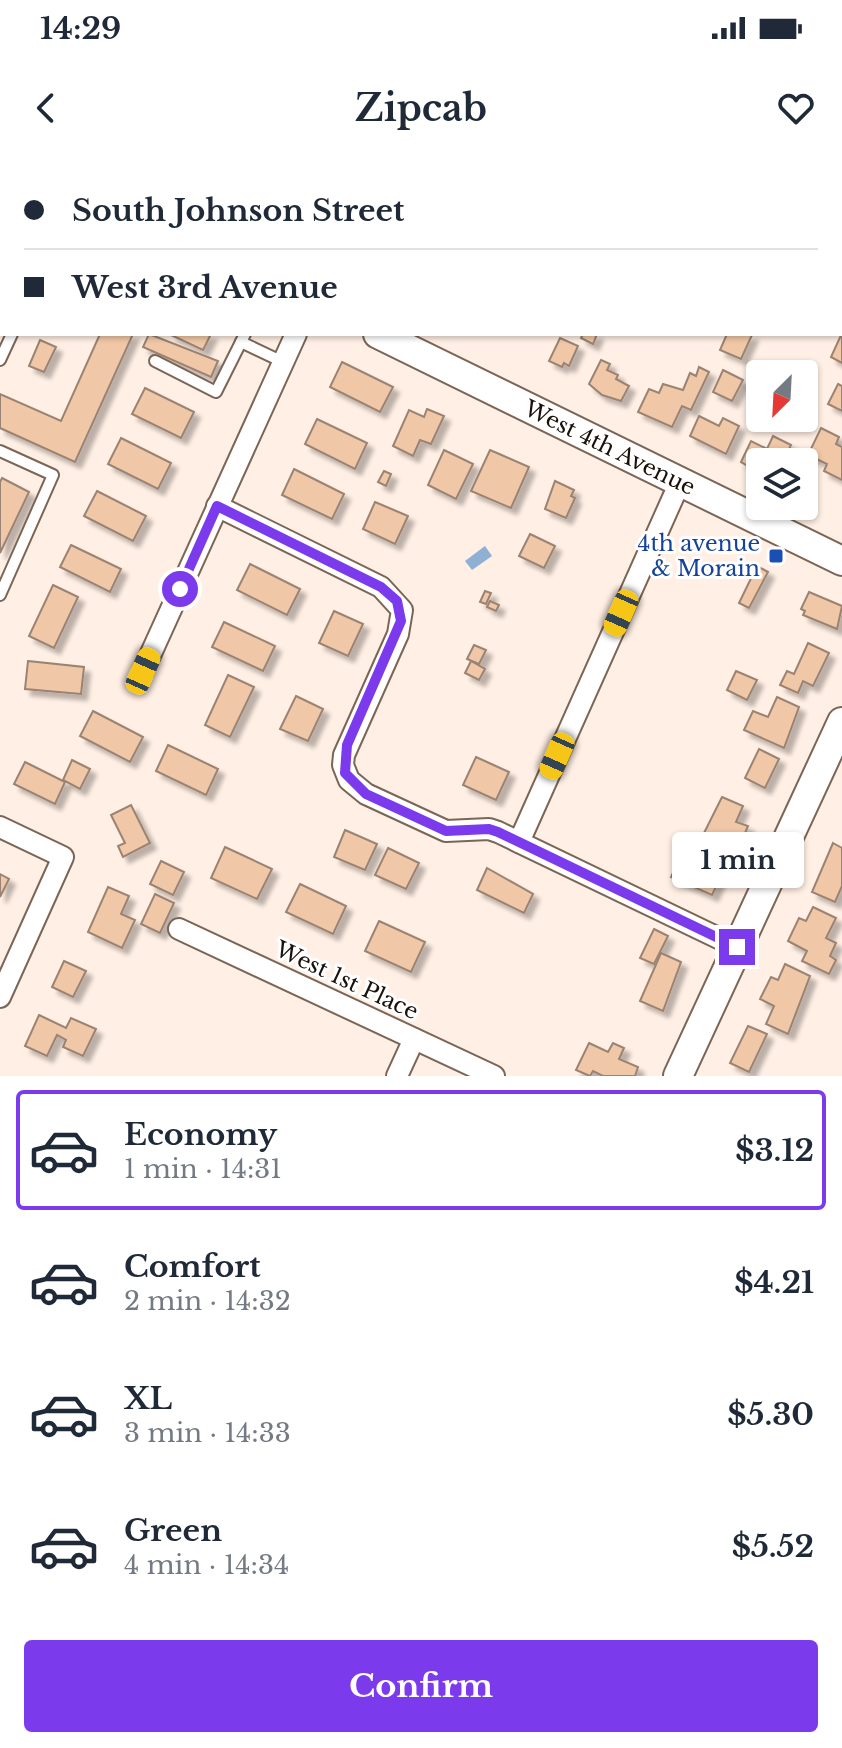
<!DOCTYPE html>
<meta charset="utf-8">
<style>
:root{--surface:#fff;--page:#f6f6f7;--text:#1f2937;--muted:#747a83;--line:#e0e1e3;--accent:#7c3aed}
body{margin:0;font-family:"Libre Baskerville",serif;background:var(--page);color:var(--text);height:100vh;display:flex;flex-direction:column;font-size:30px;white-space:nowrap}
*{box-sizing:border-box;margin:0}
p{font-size:26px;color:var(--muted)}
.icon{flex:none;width:44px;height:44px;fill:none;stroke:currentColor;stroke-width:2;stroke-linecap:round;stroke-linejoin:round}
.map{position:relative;height:916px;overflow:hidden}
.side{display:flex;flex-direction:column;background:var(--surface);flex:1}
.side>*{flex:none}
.top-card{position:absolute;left:0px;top:0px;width:842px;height:176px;box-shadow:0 2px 6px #0004;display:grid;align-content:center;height:176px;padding:0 24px;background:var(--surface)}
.needle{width:52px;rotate:204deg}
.fabs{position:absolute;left:746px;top:200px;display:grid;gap:16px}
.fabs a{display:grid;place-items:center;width:72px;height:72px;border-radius:8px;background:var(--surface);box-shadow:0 2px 6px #0004;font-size:40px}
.end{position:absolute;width:36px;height:36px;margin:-18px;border:10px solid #7c3aed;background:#fff;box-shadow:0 0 0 4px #fff}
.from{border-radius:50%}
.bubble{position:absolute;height:56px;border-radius:8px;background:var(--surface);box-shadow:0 2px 6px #0004;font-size:26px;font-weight:700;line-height:56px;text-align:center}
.car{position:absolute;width:24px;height:48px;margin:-24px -12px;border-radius:10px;box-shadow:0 0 6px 2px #0007;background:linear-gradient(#f5c518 24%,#345 0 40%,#f5c518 0 76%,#345 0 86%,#f5c518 0)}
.top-card b{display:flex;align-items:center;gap:28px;height:76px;font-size:30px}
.top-card b+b{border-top:2px solid var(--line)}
.top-card i{width:20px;height:20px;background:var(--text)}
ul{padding:14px 0 0;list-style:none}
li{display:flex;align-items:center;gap:24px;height:120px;margin:0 16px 12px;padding:0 8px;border:4px solid transparent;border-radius:8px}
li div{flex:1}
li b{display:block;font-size:30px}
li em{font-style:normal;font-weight:700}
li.selected{border-color:var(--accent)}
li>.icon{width:72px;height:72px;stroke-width:1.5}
.primary-button{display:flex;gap:16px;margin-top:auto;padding:16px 24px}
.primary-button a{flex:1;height:92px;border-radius:8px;background:var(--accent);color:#fff;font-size:32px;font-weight:700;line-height:92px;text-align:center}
.status{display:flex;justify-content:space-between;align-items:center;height:56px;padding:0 40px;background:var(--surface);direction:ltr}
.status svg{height:22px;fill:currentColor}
header{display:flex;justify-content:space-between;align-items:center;height:104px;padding:0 24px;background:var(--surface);font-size:36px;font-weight:700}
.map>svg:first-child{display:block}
</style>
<div class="status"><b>14:29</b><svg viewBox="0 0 49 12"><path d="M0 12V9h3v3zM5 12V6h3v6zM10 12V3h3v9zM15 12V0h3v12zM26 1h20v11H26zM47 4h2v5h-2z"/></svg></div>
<header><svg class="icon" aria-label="back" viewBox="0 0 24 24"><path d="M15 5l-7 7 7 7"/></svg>Zipcab<svg class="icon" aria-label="heart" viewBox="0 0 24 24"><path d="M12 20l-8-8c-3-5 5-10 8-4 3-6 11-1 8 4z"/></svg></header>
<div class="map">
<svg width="842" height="916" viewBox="0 0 842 916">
<defs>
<filter id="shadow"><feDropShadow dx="6" dy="6" stdDeviation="2" flood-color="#0004"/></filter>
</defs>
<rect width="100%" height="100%" fill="#ffefe4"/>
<path fill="#8db0d3" d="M 485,386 L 492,396 L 472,410 L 465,401 Z"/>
<g fill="#f1c8a7" stroke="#9a8372" stroke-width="2" filter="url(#shadow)">
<path d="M 121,0 L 174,0 L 176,1 L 121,2 Z"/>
<path d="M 700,0 L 763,0 L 767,2 L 699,2 Z"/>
<path d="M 842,20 L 842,70 L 840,69 Z"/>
<path d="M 0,45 L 2,46 L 0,96 Z"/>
<path d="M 842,173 L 842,203 L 831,197 Z"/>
<path d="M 100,174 L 133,174 L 75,302 L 0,268 L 0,234 L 61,261 Z"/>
<path d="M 149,174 L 218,201 L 211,217 L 143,187 Z"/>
<path d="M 169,174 L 211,174 L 203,190 Z"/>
<path d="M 583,174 L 597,174 L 593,184 L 581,178 Z"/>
<path d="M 727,174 L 752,175 L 741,199 L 720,190 Z"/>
<path d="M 560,178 L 578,186 L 569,206 L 564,203 L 562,207 L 549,201 Z"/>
<path d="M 40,180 L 56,187 L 44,212 L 29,206 Z"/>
<path d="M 601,200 L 610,204 L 607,210 L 618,215 L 616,219 L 629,226 L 621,241 L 602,235 L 589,224 Z"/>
<path d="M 342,202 L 393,227 L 380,252 L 330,227 Z"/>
<path d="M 699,207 L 709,212 L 691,250 L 682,246 L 672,267 L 638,252 L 649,229 L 659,233 L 663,224 L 683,230 L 690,213 L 696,216 Z"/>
<path d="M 723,210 L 743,220 L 732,241 L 713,232 Z"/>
<path d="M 838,224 L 842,226 L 842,251 L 828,244 Z"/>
<path d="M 145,228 L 194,252 L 181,278 L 132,254 Z"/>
<path d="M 427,249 L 444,256 L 431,284 L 420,280 L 413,296 L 393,286 L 409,250 L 424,257 Z"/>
<path d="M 699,256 L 719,266 L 723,258 L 739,266 L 726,294 L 690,276 Z"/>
<path d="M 317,259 L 367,283 L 355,309 L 305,284 Z"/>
<path d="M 821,268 L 839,277 L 836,284 L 842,287 L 842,320 L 824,311 L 827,304 L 808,295 Z"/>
<path d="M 773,276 L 791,285 L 783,302 L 760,302 L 760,313 L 741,302 L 751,281 L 767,289 Z"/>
<path d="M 121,278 L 171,303 L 158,329 L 108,304 Z"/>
<path d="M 444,290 L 473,304 L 456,339 L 428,325 Z"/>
<path d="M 490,290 L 529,307 L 511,348 L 471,331 Z"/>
<path d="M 294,309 L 344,334 L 332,359 L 282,335 Z"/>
<path d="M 384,311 L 391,314 L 386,326 L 378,322 Z"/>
<path d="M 2,318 L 29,332 L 0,393 L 0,322 Z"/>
<path d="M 555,321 L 574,330 L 571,336 L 575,338 L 566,358 L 545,349 Z"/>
<path d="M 97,331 L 146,356 L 133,381 L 84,356 Z"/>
<path d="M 375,342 L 408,356 L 395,384 L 363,369 Z"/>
<path d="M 530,374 L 555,386 L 544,408 L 519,396 Z"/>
<path d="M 71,385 L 121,409 L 110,432 L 60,407 Z"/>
<path d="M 250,404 L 300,429 L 287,455 L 237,430 Z"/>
<path d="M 757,406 L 768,412 L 749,448 L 739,443 Z"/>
<path d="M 53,425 L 78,437 L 54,488 L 29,476 Z"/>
<path d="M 485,431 L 491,433 L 486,444 L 480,442 Z"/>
<path d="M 809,432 L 842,446 L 837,469 L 803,455 L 805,451 L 801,449 Z"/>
<path d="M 490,441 L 499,445 L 496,451 L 487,447 Z"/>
<path d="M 334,451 L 363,464 L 348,496 L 319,483 Z"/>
<path d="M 224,462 L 275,486 L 263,511 L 212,487 Z"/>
<path d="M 808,483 L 829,493 L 813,526 L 803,521 L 798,533 L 780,525 L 787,511 L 794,514 Z"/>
<path d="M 474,485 L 486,490 L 479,504 L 467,499 Z"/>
<path d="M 28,501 L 84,507 L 81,534 L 25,529 Z"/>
<path d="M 471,501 L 485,509 L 479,520 L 465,513 Z"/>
<path d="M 736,511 L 757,520 L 747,540 L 727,530 Z"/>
<path d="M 228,515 L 254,527 L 230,577 L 205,565 Z"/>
<path d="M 296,536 L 323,549 L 308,581 L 280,569 Z"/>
<path d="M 777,537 L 799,547 L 784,588 L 744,570 L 753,551 L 768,557 Z"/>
<path d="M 93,551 L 143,577 L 130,602 L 80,576 Z"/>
<path d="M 168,585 L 218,609 L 206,635 L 156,611 Z"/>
<path d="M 759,589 L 779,599 L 765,628 L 745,618 Z"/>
<path d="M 476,597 L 509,612 L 496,640 L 463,625 Z"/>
<path d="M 72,600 L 90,609 L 80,629 L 63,620 Z"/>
<path d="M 25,602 L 65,622 L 55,644 L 14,624 Z"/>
<path d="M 722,637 L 743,646 L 736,662 L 748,666 L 736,694 L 701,679 Z"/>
<path d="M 131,645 L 150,683 L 123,697 L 118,686 L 125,683 L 111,655 Z"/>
<path d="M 345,670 L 377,684 L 365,710 L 334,697 Z"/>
<path d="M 833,683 L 842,688 L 842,726 L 835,742 L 812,732 Z"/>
<path d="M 695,684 L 729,699 L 712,735 L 671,717 L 677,704 L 689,709 Z"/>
<path d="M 225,687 L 272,709 L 257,739 L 211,718 Z"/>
<path d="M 388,688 L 419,703 L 406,729 L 375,715 Z"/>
<path d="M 161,701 L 184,712 L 173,735 L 150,724 Z"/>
<path d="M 487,708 L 533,734 L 524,753 L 477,730 Z"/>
<path d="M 0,714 L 9,719 L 0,737 Z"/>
<path d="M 300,724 L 346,746 L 333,774 L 286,752 Z"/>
<path d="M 108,727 L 129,736 L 121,754 L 135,760 L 122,788 L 88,772 Z"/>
<path d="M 155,734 L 174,743 L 160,773 L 141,764 Z"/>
<path d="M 813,747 L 836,758 L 826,778 L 836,783 L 830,796 L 836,800 L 829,814 L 802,801 L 807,791 L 788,781 L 799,758 L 806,761 Z"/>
<path d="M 379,761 L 425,782 L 411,812 L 365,791 Z"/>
<path d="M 654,769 L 668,776 L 654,804 L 640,798 Z"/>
<path d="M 661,793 L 681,802 L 663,851 L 640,841 Z"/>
<path d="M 64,801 L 86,811 L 73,837 L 52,827 Z"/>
<path d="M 785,804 L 810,816 L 788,874 L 766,864 L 774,846 L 760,839 L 771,817 L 778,820 Z"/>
<path d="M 39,855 L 66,868 L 71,858 L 96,869 L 83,896 L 63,887 L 66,880 L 57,875 L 47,896 L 25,886 Z"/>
<path d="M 748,866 L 767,874 L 749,912 L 730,903 Z"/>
<path d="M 589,883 L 608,892 L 613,883 L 624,888 L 619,899 L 638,907 L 635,916 L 603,916 L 593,911 L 590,916 L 576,910 Z"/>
</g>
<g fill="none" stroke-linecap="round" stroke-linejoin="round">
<defs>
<g id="lane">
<path d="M 245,174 L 241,182 L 283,202"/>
<path d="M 0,200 L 12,174"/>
<path d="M 155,201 L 216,232 L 241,182"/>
<path d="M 0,291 L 53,315 L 0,435"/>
</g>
<g id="street">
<path d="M 76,2 L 77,0"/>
<path d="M 380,2 L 381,0"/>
<path d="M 652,2 L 653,0"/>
<path d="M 840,113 L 842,114"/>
<path d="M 217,346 L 381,427 L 402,450 L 398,474 L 344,595 L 343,605 L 349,620 L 366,634 L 446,671 L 489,669 L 498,672 L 737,787"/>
<path d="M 143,511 L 296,174"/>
<path d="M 0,667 L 63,697 L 0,837"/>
<path d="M 519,682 L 680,322"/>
<path d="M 179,769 L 494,916"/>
<path d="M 397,916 L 414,879"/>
</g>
<g id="secondary">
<path d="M 23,0 L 27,2"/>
<path id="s1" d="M 378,174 L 842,401"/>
<path d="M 678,916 L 842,562"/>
</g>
</defs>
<use href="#lane" stroke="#7c6555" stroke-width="14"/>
<use href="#street" stroke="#7c6555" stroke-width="24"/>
<use href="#secondary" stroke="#7c6555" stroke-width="32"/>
<use href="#lane" stroke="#fff" stroke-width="10"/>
<use href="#street" stroke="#fff" stroke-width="20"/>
<use href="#secondary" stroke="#fff" stroke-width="28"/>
</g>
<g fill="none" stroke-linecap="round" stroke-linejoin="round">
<path stroke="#7c3aed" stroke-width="10" d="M 180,429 L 217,346 L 381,427 L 397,441 L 401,461 L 347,585 L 345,613 L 366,634 L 446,671 L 489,669 L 498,672 L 737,787"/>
</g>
<rect fill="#1a4fb4" stroke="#fff" stroke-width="3" x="768" y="388" width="16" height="16" rx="4"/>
<g text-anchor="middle" stroke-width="6" stroke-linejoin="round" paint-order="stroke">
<g font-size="22" fill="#19110a" stroke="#fff">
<text dy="8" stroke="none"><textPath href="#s1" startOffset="258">West 4th Avenue</textPath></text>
<text transform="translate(347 820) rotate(25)" y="8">West 1st Place</text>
</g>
<g font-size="22" fill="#164399" stroke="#fff" text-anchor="end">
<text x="760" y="391">4th avenue<tspan x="760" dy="25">&amp; Morain</tspan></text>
</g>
</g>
</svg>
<div class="fabs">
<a><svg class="needle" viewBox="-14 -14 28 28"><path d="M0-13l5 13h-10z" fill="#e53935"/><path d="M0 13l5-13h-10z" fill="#747a83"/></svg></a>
<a><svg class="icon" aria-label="layers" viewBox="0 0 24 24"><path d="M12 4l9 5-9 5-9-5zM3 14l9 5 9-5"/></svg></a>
</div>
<i class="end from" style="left:180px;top:429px"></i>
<i class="end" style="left:737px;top:787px"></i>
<div class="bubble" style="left:672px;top:672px;width:132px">1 min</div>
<i class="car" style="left:621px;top:453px;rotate:204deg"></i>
<i class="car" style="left:143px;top:511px;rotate:24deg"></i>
<i class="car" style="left:557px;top:596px;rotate:204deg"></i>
<div class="top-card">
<b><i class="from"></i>South Johnson Street</b>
<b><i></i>West 3rd Avenue</b>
</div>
</div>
<section class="side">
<ul>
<li class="selected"><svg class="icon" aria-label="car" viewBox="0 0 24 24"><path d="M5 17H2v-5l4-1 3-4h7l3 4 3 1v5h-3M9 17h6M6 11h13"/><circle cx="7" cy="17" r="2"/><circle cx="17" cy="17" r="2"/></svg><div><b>Economy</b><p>1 min · 14:31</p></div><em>$3.12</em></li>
<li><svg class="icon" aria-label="car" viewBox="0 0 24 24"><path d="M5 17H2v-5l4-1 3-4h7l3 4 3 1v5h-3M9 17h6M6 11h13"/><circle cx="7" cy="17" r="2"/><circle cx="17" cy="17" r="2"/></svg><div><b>Comfort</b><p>2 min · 14:32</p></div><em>$4.21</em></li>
<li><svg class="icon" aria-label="car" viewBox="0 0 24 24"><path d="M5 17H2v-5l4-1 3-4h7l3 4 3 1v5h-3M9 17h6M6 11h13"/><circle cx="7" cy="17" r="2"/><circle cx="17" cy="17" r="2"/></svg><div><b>XL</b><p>3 min · 14:33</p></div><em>$5.30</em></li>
<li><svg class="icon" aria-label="car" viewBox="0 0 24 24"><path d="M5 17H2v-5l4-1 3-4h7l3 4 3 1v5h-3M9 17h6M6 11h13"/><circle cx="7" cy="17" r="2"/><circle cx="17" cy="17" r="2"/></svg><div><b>Green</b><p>4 min · 14:34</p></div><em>$5.52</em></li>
</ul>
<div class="primary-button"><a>Confirm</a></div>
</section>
